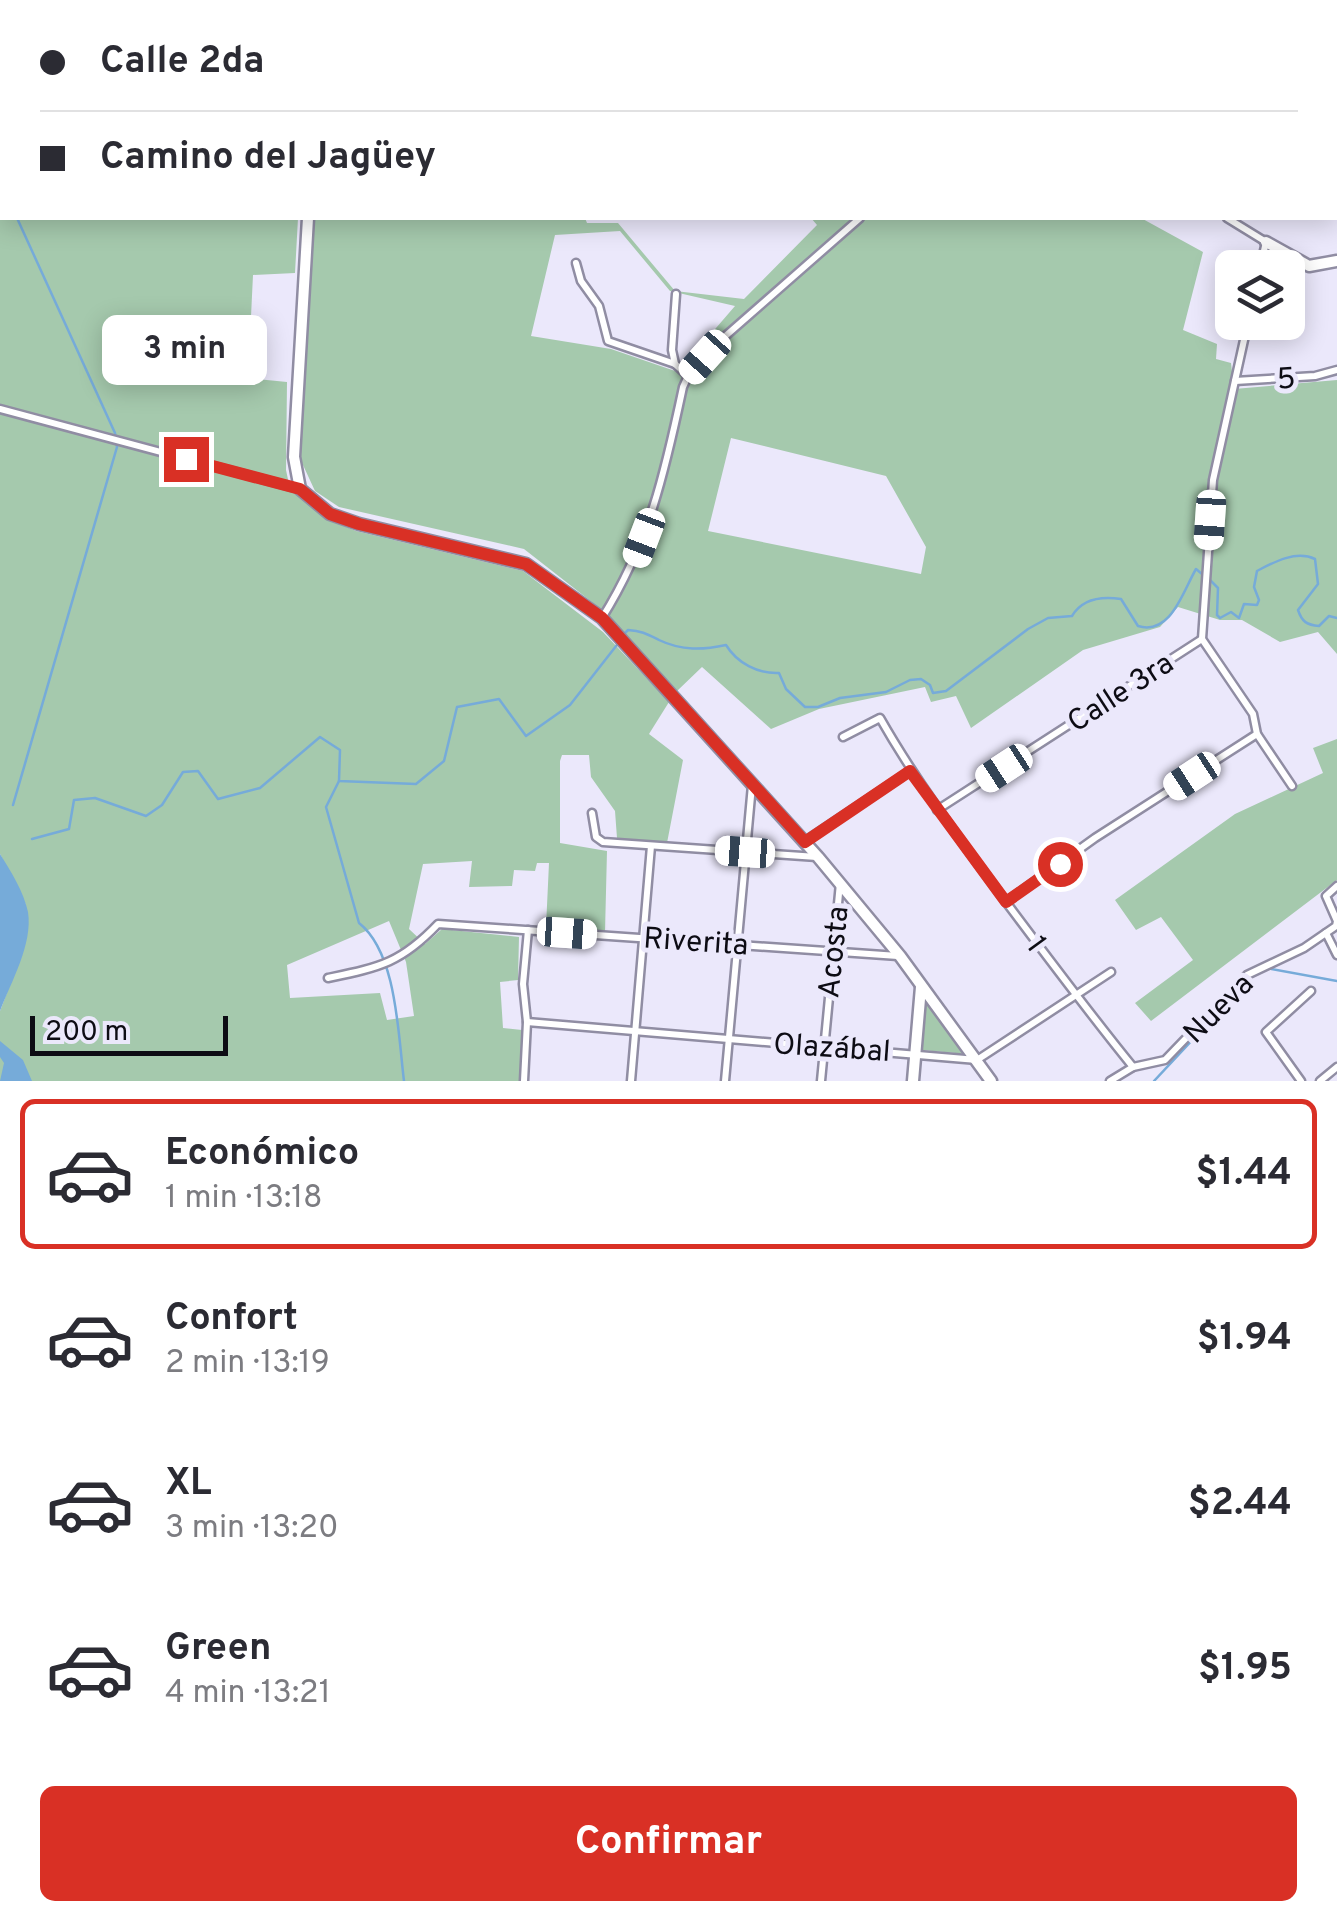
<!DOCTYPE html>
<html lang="es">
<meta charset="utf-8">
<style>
:root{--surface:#fff;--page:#f7f7f7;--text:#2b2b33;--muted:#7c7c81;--line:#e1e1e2;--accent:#d93025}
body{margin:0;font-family:Overpass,sans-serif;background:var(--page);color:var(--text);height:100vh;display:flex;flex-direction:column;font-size:38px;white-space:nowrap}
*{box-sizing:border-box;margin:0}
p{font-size:32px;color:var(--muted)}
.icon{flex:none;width:55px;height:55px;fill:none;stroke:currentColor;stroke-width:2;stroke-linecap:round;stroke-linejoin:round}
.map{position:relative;height:1081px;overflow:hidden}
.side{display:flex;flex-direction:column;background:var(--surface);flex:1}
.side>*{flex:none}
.banner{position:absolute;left:0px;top:0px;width:1338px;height:220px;box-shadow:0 5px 25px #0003;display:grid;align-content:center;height:220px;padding:0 40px;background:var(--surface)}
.tools{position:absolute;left:1215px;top:250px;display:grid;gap:20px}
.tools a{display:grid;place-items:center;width:90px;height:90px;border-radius:15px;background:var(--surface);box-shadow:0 5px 25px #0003;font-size:50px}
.scale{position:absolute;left:30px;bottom:25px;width:198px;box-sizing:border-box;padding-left:10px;border:5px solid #0d0c14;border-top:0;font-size:28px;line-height:35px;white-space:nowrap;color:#0d0c14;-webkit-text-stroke:8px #ebe8fb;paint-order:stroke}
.end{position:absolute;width:45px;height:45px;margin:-22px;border:12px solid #d93025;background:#fff;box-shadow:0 0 0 5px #fff}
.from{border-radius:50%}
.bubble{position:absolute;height:70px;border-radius:15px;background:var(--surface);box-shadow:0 5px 25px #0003;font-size:32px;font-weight:700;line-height:70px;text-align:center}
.car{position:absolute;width:30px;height:60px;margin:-30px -15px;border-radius:12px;box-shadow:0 0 8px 2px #0007;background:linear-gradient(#fff 24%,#345 0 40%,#fff 0 76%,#345 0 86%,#fff 0)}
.banner b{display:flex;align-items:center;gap:35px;height:95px;font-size:38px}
.banner b+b{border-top:2px solid var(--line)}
.banner i{width:25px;height:25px;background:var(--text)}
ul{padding:18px 0 0;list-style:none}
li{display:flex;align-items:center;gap:30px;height:150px;margin:0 20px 15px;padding:0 20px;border:5px solid transparent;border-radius:15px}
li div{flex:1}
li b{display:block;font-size:38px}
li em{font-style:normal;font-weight:700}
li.on{border-color:var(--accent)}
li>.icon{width:90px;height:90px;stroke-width:1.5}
.button{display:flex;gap:20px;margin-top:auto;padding:20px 40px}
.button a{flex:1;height:115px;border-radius:15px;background:var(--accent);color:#fff;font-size:40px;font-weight:700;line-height:115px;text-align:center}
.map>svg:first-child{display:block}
</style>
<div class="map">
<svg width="1337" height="1081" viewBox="0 0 1337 1081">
<rect width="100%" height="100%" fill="#ebe8fb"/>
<g fill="#a5c9ad" fill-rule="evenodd">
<path d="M 0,0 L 255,0 L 255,2 L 2,2 L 0,95 Z"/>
<path d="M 269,0 L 903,0 L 914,2 L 270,2 Z"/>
<path d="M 1015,0 L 1272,0 L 1273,2 L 1014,2 Z"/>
<path d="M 1300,0 L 1337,0 L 1337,164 L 1335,2 L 1296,2 Z"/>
<path d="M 0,153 L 2,218 L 298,218 L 295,273 L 253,275 L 250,337 L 210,336 L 214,375 L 287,382 L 286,470 L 290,489 L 327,519 L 356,531 L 523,571 L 603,632 L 669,702 L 649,734 L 683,760 L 667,843 L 617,838 L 615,811 L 591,777 L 589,755 L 562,755 L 560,761 L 560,843 L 607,851 L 605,932 L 546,927 L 549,863 L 537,863 L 535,871 L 514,870 L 512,886 L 469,887 L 472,861 L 423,864 L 409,929 L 425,944 L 442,929 L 519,937 L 518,980 L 500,982 L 503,1028 L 522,1030 L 522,1081 L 0,1081 L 0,1011 L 24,948 L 26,905 L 0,854 ZM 389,921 L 406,962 L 414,1016 L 387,1020 L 380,993 L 290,998 L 287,965 Z"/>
<path d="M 312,218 L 585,218 L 587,223 L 618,223 L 675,291 L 744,299 L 817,225 L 811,218 L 1141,218 L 1203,252 L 1183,330 L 1217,344 L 1216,359 L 1231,363 L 1234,389 L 1337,380 L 1337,654 L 1318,632 L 1280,642 L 1242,620 L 1220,620 L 1178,607 L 1160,627 L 1083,650 L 971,728 L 956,696 L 931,702 L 925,687 L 819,709 L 771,729 L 702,667 L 677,691 L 602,610 L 524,549 L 339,507 L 315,491 L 297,452 ZM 620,231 L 670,291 L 735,306 L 678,372 L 611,349 L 531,336 L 555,235 ZM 731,438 L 886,476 L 926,547 L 921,574 L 708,531 Z"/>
<path d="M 1337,739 L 1337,880 L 1151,1021 L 1135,1003 L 1193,960 L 1161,917 L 1136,930 L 1115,900 L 1235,814 L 1323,773 L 1313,748 Z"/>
<path d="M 924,996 L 967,1054 L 921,1050 Z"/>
</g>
<g fill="#76abd9">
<path d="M 0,854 C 10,870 24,892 28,912 C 33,944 11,982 0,1011 Z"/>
<path d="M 0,1041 L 23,1060 L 32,1081 L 0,1081 L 4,1063 L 0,1057 Z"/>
</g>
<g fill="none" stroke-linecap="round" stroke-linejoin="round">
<g stroke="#76abd9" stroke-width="2.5">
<path d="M 0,179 L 2,185"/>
<path d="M 1209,579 L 1218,588 L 1217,615 L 1220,618 L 1231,612 L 1239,618 L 1244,604 L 1257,605 L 1259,600 L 1254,587 L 1257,571 C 1274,562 1296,550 1315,559 L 1318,584 L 1298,610 C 1302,622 1307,625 1319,626 L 1329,616 L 1337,618"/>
<path d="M 624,634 L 628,630 C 642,631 647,634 659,640 C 682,651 703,650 726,645 C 737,663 758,674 779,673 L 786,689 L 805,707 L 818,707 L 840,698 L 886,692 L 910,680 L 921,679 L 930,685 L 933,693 L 946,691 L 1028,629 L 1048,618 L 1072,616 C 1082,599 1101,596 1121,599 L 1138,626 C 1171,636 1183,591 1196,569 L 1202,574"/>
<path d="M 339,781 L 326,807 L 359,923 C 397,953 398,1034 404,1081"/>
<path d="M 13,805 L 117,447 L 115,433 L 17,218"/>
<path d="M 32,839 L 69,829 L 74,800 L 95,798 L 146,816 L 162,805 L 183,772 L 198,771 L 218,799 L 260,788 L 320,737 L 340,750 L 339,781 L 416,784 L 444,761 L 457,707 L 499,699 L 526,736 L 570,705 L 620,641"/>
<path d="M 1266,968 L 1337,981"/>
<path d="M 1154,1081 L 1252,976"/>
</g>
<defs>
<g id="street">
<path d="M 881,0 L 895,2"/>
<path d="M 412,2 L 420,0"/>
<path d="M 1227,218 L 1266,242 L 1260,268"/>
<path d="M 576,263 L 581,281 L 599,306 L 608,341 L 675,364 L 688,376"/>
<path d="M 1248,322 L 1213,480 L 1202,639 L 1253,714 L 1257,734 L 1292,786"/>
<path d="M 675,364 L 672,350 L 676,294"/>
<path d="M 1235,381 L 1315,376 L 1337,370"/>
<path d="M 0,409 L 299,489"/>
<path d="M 602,618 C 649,543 665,472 683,387 L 688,376 L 722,339 L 860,218"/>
<path d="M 843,737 L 880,718 C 917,783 961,841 1006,902 C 1048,958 1089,1013 1133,1067"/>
<path d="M 937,810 L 1202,639"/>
<path d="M 592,813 L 596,837 L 603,842 L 817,857"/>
<path d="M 805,841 L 910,771"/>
<path d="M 1006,902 L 1095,838 L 1257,734"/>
<path d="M 1326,933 L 1337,955"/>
<path d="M 328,978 C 380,967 401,963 438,924 L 898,956"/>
<path d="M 527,1022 L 977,1060 L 1111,972"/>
<path d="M 524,1081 L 527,1022 L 523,984 L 528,930"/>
<path d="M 631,1081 L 651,846"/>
<path d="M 725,1081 L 752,785"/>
<path d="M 821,1081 L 840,883"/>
<path d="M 1110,1081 L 1133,1067 L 1165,1060 L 1247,975 L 1304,948 L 1336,926 L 1337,921 L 1326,896 L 1337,886"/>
<path d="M 1301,1081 L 1266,1032 L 1311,991"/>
<path d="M 1320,1081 L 1337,1067"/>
</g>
<g id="secondary">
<path d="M 262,0 L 262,2"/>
<path d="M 308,218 L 294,457 L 300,489 L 330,514 L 359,524 L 526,564 L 602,618 L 818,857 L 900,956 L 991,1081"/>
<path d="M 1266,242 L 1309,266 L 1337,261"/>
<path d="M 913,1081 L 921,987"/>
</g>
</defs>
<use href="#street" stroke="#908da3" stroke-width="11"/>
<use href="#secondary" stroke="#908da3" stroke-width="15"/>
<use href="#street" stroke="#fff" stroke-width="6"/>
<use href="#secondary" stroke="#fff" stroke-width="10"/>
</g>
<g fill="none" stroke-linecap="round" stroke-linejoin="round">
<path stroke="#d93025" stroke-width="12" d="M 186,459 L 300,489 L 330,514 L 359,524 L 526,564 L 602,618 L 805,842 L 910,771 L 1006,902 L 1060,864"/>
</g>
<g text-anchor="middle" stroke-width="10" stroke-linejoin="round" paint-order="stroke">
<g font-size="30" fill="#0d0c14" stroke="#ebe8fb">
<text transform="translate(1286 378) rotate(-4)" y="10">5</text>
<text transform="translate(1120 692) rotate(-33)" y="10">Calle 3ra</text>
<text transform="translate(696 941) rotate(4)" y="10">Riverita</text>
<text transform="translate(1037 944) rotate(54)" y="10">1</text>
<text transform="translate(833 952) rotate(-84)" y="10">Acosta</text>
<text transform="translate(1218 1008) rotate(-45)" y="10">Nueva</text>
<text transform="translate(832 1047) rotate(4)" y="10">Olazábal</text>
</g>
</g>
</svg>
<div class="tools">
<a><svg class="icon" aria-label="layers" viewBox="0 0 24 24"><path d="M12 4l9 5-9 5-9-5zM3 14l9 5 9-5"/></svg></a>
</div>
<div class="scale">200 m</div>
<i class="end from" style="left:1060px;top:864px"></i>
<i class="end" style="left:186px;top:459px"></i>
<div class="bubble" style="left:102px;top:315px;width:165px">3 min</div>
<i class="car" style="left:705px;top:357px;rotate:222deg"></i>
<i class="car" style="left:1210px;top:520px;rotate:184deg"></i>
<i class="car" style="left:644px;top:538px;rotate:201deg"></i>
<i class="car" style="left:1004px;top:768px;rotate:237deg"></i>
<i class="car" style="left:1192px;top:776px;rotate:237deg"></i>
<i class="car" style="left:745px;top:852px;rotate:274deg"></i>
<i class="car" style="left:567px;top:933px;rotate:94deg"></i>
<div class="banner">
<b><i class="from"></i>Calle 2da</b>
<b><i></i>Camino del Jagüey</b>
</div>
</div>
<section class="side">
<ul>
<li class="on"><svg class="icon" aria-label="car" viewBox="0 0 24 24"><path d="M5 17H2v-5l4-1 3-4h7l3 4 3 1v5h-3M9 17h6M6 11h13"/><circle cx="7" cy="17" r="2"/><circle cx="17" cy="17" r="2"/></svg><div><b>Económico</b><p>1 min · 13:18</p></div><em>$1.44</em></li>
<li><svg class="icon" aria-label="car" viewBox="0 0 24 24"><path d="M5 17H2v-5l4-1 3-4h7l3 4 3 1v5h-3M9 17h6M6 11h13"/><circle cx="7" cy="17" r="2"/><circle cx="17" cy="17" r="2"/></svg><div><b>Confort</b><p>2 min · 13:19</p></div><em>$1.94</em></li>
<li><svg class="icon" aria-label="car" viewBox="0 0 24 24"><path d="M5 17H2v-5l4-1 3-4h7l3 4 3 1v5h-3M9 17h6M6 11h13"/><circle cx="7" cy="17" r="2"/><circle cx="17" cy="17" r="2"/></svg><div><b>XL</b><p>3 min · 13:20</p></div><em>$2.44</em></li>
<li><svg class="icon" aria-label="car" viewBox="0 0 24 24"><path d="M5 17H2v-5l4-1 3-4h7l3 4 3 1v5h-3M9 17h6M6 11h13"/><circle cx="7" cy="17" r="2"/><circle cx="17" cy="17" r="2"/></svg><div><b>Green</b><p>4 min · 13:21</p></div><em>$1.95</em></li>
</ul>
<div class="button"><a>Confirmar</a></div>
</section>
